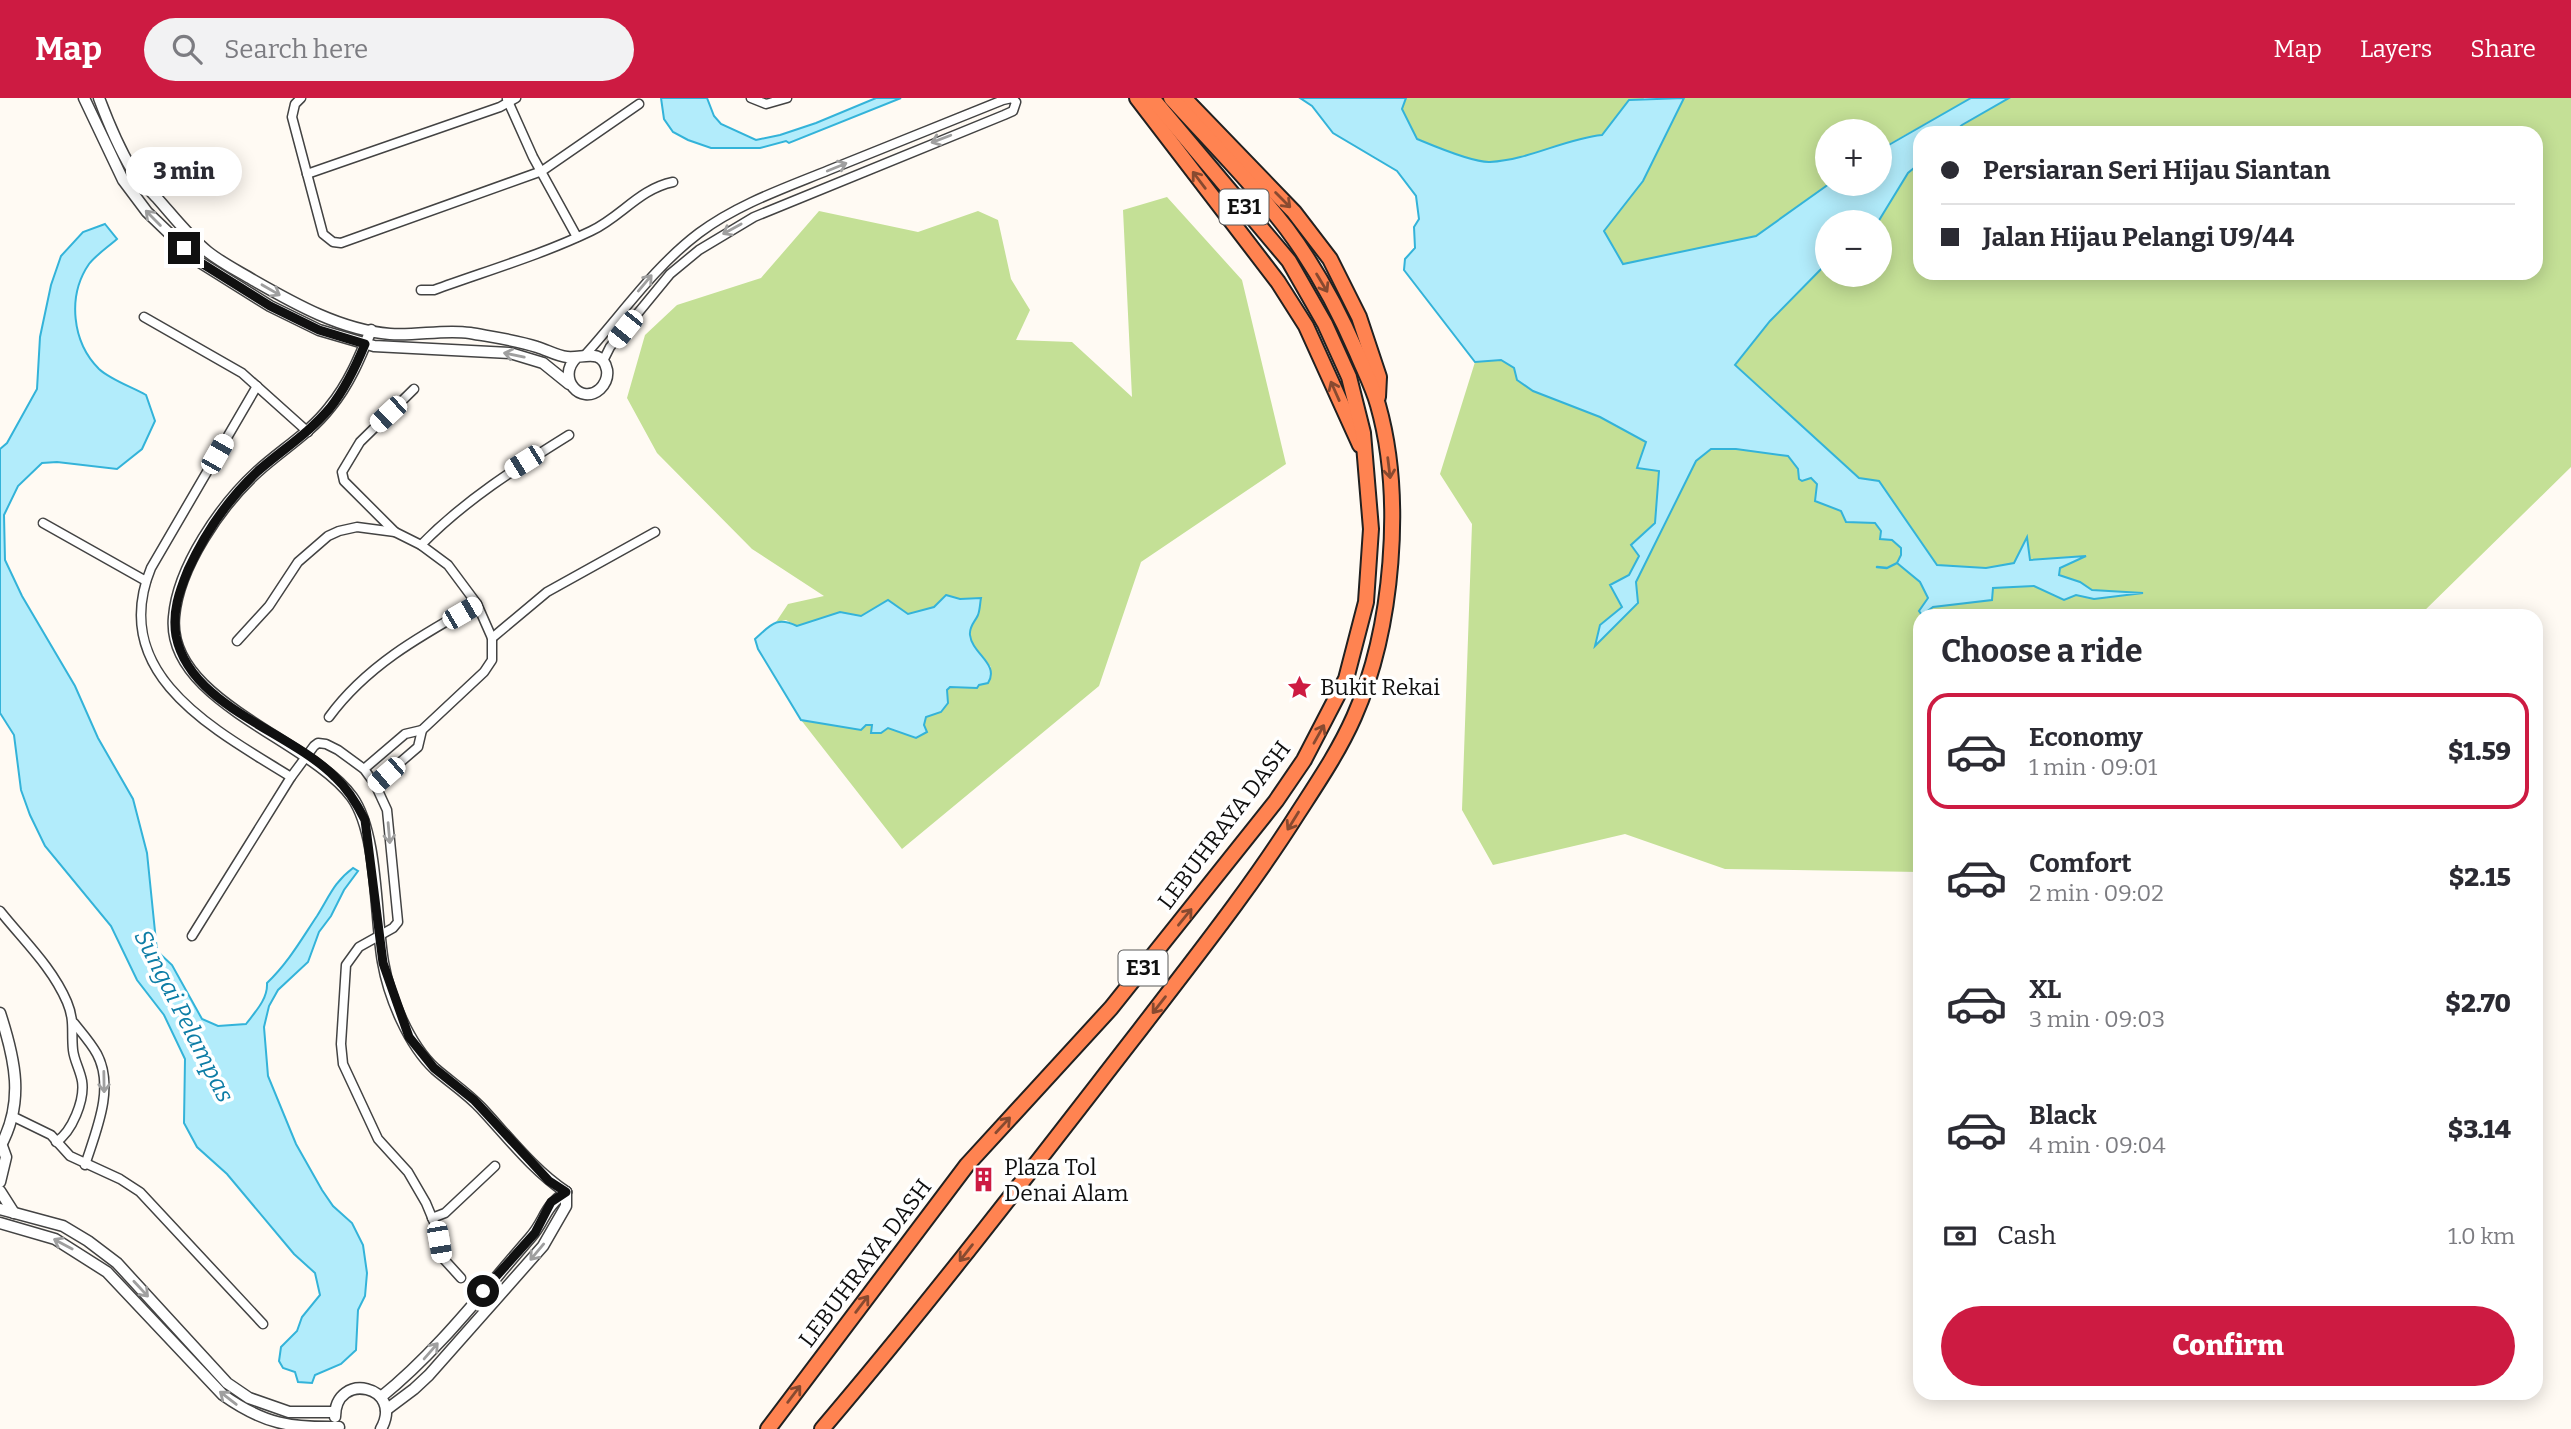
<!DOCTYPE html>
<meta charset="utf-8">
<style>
:root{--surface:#fff;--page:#f2f2f3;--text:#2b2b33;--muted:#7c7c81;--line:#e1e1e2;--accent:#cd1b42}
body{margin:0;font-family:Bitter,serif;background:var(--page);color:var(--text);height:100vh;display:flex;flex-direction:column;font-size:26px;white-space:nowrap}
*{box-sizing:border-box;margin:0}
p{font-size:23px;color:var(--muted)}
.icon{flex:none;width:38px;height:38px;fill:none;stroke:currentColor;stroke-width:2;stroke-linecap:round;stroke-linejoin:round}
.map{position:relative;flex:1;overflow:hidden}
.details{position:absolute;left:1913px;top:511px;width:630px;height:791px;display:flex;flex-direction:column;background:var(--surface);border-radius:21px;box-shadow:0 4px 18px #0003}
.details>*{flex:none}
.top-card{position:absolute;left:1913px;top:28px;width:630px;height:154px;border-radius:21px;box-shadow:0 4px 18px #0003;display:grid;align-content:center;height:154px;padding:0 28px;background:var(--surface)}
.tools{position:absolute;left:1815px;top:21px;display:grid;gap:14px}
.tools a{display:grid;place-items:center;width:77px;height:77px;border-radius:50%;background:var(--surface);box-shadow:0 4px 18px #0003;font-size:35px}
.end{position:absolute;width:32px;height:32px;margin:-16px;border:9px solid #101010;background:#fff;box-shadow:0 0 0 4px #fff}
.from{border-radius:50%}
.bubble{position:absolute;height:49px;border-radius:24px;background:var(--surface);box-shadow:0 4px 18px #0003;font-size:23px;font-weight:800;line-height:49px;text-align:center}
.car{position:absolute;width:21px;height:42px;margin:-21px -10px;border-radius:9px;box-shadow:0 0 5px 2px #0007;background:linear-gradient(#fff 24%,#345 0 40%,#fff 0 76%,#345 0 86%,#fff 0)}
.top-card b{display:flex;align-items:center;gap:24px;height:66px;font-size:26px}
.top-card b+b{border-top:2px solid var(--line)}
.top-card i{width:18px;height:18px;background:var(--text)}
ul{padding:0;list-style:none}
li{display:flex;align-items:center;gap:21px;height:116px;margin:0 14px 10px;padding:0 14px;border:4px solid transparent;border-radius:21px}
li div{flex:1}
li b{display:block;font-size:26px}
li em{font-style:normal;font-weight:800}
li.current{border-color:var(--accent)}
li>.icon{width:63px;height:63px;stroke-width:1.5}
h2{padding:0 28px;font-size:32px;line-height:84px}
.pay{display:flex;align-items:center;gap:18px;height:77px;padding:0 28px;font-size:26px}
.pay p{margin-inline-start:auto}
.button{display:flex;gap:14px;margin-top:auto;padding:14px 28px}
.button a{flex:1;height:80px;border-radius:42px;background:var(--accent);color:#fff;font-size:28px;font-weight:800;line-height:80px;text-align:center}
header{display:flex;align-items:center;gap:42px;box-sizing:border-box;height:98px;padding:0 35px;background:var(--accent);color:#fff}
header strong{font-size:33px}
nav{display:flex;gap:38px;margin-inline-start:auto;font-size:24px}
.search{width:490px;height:63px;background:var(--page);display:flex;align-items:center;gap:18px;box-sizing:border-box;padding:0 24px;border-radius:38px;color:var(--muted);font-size:26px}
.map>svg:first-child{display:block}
</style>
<header>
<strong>Map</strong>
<div class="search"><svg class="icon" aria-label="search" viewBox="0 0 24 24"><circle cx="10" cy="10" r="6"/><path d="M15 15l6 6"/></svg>Search here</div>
<nav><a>Map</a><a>Layers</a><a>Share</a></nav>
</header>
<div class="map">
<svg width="2571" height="1331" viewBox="0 0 2571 1331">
<rect width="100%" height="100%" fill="#fffaf3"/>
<g fill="#c4e096">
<path d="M 1406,0 L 1644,0 L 1642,3 L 1629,2 L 1602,37 C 1564,41 1529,62 1490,64 C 1473,65 1434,48 1417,41 L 1402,11 Z"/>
<path d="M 1684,0 L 1971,0 L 1880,51 L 1880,33 L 1827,33 L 1827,86 L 1829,86 L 1756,138 L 1623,166 L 1604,133 L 1643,83 Z"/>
<path d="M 2009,0 L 2571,0 L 2571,369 L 2419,518 L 1920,518 L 1920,774 L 1725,771 L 1625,736 L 1493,767 L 1462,712 L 1472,426 L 1440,376 L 1475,264 L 1501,262 L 1646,344 L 1637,369 L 1659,373 L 1655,425 L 1631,447 L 1639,458 L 1629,477 L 1622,509 L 1600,527 L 1638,506 L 1636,484 L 1696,363 L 1710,351 L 1736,351 L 1788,358 L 1798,371 L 1817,386 L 1816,403 L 1841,413 L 1846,424 L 1875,425 L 1901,450 L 1901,457 L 1897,465 L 1920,484 L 1928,500 L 1919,513 L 1933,509 L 1992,502 L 1993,490 L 2034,488 L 2064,502 L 2076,497 L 2094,501 L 2138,495 L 2092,492 L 2080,484 L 2059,477 L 2060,470 L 2083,459 L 2029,462 L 2027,440 L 2014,465 L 1986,470 L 1937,467 L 1879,383 L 1859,380 L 1735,267 L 1770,223 L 1827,165 L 1827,177 L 1880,177 L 1878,124 L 1908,75 L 1920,65 L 1920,175 L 2536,175 L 2536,35 L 1953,35 L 1962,27 Z"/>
<path d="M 1167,99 L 1242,182 L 1286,366 L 1141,464 L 1099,588 L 902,751 L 801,622 L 861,632 L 866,627 L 872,627 L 871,635 L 887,630 L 927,634 L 924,627 L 926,619 L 941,614 L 948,605 L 947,592 L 950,588 L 976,590 L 991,569 C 974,550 962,539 979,515 L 960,501 L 946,497 L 935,509 L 908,516 L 888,503 L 861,518 L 840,514 L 797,528 L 786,522 L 776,524 L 788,506 L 824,498 L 752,451 L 657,355 L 627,300 L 645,237 L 677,207 L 761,180 L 819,113 L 918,134 L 978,113 L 998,122 L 1011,181 L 1030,212 L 1016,242 L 1072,244 L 1132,299 L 1123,112 Z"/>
</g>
<g fill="#b2ecfb" stroke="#33b3d9" stroke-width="2">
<path d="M 707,0 L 714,18 L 721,26 L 756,42 L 780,37 L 816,25 L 876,0 L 901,0 L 789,45 L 786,43 L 760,50 L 711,50 L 688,42 L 673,34 L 664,21 L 661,0 Z"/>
<path d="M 1300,0 L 1406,0 L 1402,11 L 1417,41 C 1434,48 1473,65 1490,64 C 1529,62 1564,41 1602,37 L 1629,2 L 1684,0 L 1643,83 L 1604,133 L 1623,166 L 1756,138 L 1829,86 L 1880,86 L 1880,52 L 1971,0 L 2009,0 L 1962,27 L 1953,35 L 1920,35 L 1920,65 L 1908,75 L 1878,124 L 1827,124 L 1827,165 L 1770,223 L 1735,267 L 1859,380 L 1879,383 L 1937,467 L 1986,470 L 2014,465 L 2027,439 L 2030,462 L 2086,458 L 2060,470 L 2059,477 L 2080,484 L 2092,492 L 2143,495 L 2094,501 L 2076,497 L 2064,502 L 2034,488 L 1993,490 L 1992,502 L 1933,509 L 1922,517 L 1919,513 L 1928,500 L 1920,484 L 1897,465 L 1901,457 L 1901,450 L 1892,442 L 1880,441 L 1881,433 L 1875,425 L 1846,424 L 1841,413 L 1815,403 L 1817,386 L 1811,380 L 1802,383 L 1799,381 L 1798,371 L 1788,358 L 1736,351 L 1711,351 L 1696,363 L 1636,484 L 1638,505 L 1595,548 L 1600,527 L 1622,509 L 1610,487 L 1629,477 L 1639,458 L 1631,447 L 1655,425 L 1659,373 L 1637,370 L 1646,344 L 1600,319 L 1533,293 L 1517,282 L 1514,270 L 1501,262 L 1475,264 L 1404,172 L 1405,161 L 1415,150 L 1414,129 L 1419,121 L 1416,98 L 1397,73 L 1333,35 L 1312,8 Z"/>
<path d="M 105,126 L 117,141 C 108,149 96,157 89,166 C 67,198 72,244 99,271 C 111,282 132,289 146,297 L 155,323 L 142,351 L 117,371 L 57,364 L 42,365 L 18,388 L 4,417 L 5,462 L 22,498 L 75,588 L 98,640 L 133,701 L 147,755 L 157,853 L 172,867 L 202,921 L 218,928 L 246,926 C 255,914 268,901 267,885 C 288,865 301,842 317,818 C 329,799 334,784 353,770 L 358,773 L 344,792 L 331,818 L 319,834 L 308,864 L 278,892 L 269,908 L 264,929 L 268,978 L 296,1046 L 322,1092 L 333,1108 L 352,1125 L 363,1147 L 367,1175 L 365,1198 L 358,1212 L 356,1252 L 341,1266 L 315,1277 L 312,1285 L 298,1284 L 295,1274 L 283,1270 L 279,1263 L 281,1249 L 297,1233 L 302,1219 L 320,1197 L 315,1175 L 294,1156 L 227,1076 L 197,1049 L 184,1025 L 185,961 L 164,917 L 137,882 L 111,828 L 45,748 L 30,717 L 21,692 L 14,637 L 0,615 L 0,351 L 7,345 L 37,291 L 40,239 L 51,187 L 61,158 L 83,134 Z"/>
<path d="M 946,497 L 960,501 L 981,500 C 980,505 980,512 978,517 C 975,524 969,528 970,537 C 972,556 1000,566 988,585 L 979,587 L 977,590 L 950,589 L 947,592 L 948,605 L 941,614 L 926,619 L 924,627 L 927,634 L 916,640 L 888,630 L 881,635 L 871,635 L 872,627 L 866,627 L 861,632 L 801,622 L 758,551 L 755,541 C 771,527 776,518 797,528 L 840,514 L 861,518 L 888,502 L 908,516 L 934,509 Z"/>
</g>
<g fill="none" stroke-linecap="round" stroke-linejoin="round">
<path stroke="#33b3d9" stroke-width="2.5" d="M 1877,469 L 1887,470 L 1897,465"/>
<defs>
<g id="minor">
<path d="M 301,0 L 295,6 L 292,19 L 323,136 L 333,144 L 341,145 L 542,73 L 639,6"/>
<path d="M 751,0 L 766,6 L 787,0"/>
<path d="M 507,1 L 533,59 L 577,139"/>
<path d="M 307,76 L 500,9 L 516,0"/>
<path d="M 421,192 L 434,192 C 486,173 541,157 591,133 C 621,119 639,91 673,84"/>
<path d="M 144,219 L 242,275 L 308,334"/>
<path d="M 586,256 C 623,215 654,169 699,135 C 738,106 785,90 829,72 C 887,49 945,25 1003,2 L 1012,0 L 1016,4 L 1013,13 L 1004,17 L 754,119 L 699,152 L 670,176 L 610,249 L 603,263"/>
<path d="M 257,288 L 151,470 C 107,577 217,633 291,679"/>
<path d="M 43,425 L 146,483"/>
<path d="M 395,434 L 344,383 L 342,374 L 360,344 L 414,291"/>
<path d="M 421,447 C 465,402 516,370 569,337"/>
<path d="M 492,540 L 547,494 L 655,434"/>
<path d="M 237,543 L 269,508 L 298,464 L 328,438 L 339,433 L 357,429 L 395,434 L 421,447 L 448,467 L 477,506 L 492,540 L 492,562 L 484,574 L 422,632 L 405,636 L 364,671"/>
<path d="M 329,619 C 367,567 422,537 477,506"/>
<path d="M 375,686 L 418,649 L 422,632"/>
<path d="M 0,813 C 24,843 52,869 67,904 C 75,923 71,933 73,952 C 74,962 80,972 82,983 C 85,1002 72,1034 56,1044"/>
<path d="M 192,838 L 291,679 L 314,648 L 318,645 L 326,646 L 338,652 L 364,671 L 375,686 L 387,712 L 398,824 L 393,830 L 359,849 L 346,867 L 341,946 L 343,966 L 378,1041 L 408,1074 L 426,1105 L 436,1129 L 441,1158 L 461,1180"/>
<path d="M 74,925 C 82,935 91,945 97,956 C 115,990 96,1033 85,1067"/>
<path d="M 12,1018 L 51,1037 L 70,1058 L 120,1081 L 140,1094 L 263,1226"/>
<path d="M 432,1120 L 445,1115 L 495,1068"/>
</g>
<g id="tertiary">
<path d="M 84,0 L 123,82 L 147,114 L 198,163 L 270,208 L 319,232 L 374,248 L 510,255 L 543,265 L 569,286"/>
<path d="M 99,0 C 108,24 119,50 132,72 C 139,82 149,91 157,100 C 173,118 189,139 208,154 C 222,165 238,173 253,182 C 295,206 341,232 390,236 C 417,238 444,231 470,235 C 492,239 516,242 537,249 C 547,252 557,258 567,259 C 582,261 602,249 607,272 C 608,279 605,286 600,291 C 581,308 556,280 576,260"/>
<path d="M 371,232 C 360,259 349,286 330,309 C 310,335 281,352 257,374 C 221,407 178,469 174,519 C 166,603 310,641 352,699 C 378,735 375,818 383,864 C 389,899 409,947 435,971 C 450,984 467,995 481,1010 C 508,1039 533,1072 566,1094"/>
<path d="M 0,915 C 15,961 25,1004 0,1049"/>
<path d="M 0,1084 L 6,1059 L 2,1048"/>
<path d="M 0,1093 L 14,1115"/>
<path d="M 0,1111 L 63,1128 L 88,1143 L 117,1165 L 227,1285 L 249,1300 L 289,1314 L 335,1314"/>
<path d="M 0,1125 L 55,1141 L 107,1174 L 223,1297 C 264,1326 290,1330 339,1329"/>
<path d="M 381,1299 C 437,1254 482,1195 530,1140 C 546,1122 543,1110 566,1094"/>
<path d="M 386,1312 L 414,1291 L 429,1277 L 543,1148 L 566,1108 L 566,1094"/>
<path d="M 335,1319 C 335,1272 405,1288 381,1331"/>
</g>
<g id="motorway">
<path d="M 1137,0 L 1278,184 L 1306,228 L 1360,347"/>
<path d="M 1184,0 L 1294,114 L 1330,161 L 1359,219 L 1379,279 L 1378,299"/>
<path d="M 768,1331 L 967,1067 L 1111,910 L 1276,703 L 1304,662 L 1346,581 L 1366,504 L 1371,431 L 1363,335 L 1349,279 L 1325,226 L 1289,163 L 1152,0"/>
<path d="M 822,1331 C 932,1202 1035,1067 1139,933 C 1194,861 1250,791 1298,715 C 1318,684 1339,653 1354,619 C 1393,531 1404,399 1378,307 C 1373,289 1364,272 1357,255 C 1338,211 1316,170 1287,131 C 1252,85 1210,43 1171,0"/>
</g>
</defs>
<use href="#minor" stroke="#434343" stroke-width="11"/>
<use href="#tertiary" stroke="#434343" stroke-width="13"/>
<use href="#motorway" stroke="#212121" stroke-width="18"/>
<use href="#minor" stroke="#fff" stroke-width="8"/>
<use href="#tertiary" stroke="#fff" stroke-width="10"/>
<use href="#motorway" stroke="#ff8351" stroke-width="14"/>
</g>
<defs><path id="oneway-shaft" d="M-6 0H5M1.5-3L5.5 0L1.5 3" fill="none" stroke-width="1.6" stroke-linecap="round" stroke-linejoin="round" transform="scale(1.75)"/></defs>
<g stroke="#9f9f9f">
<use href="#oneway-shaft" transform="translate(941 41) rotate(159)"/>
<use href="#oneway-shaft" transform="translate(837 69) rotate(-22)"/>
<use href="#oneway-shaft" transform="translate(153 120) rotate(-135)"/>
<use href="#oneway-shaft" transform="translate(732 131) rotate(151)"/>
<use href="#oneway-shaft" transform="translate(645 185) rotate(-50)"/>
<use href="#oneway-shaft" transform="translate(271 192) rotate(30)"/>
<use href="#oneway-shaft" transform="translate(514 257) rotate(-168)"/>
<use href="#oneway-shaft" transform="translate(389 735) rotate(85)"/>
<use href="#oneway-shaft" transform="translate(104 984) rotate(89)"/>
<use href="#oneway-shaft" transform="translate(63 1146) rotate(-152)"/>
<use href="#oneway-shaft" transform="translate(537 1154) rotate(130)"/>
<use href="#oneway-shaft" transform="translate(141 1191) rotate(47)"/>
<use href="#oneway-shaft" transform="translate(431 1253) rotate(-49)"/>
<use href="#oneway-shaft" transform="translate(228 1300) rotate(-142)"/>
</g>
<g stroke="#884a30">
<use href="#oneway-shaft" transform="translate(1199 82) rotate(-127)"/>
<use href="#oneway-shaft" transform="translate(1283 102) rotate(45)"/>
<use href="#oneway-shaft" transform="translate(1322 185) rotate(59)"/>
<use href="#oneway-shaft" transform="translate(1335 293) rotate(-114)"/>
<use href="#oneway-shaft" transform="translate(1389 370) rotate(83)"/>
<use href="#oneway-shaft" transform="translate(1319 636) rotate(-61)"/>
<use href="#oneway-shaft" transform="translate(1293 723) rotate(122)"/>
<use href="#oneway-shaft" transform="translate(1185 819) rotate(-51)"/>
<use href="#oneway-shaft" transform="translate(1159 907) rotate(128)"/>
<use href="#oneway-shaft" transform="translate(1003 1027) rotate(-47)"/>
<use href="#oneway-shaft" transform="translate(966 1155) rotate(128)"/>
<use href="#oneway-shaft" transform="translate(862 1206) rotate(-53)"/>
<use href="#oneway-shaft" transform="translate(794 1296) rotate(-53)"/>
</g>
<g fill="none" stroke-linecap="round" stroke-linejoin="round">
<path stroke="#101010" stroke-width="9" d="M 184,150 L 198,163 L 270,208 L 319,232 L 365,246 C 356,268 345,291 330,310 C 309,335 282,352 258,373 C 228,401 205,435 188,472 C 179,494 172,514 176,538 C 190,609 290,633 335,679 C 348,691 357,706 365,722 L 383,865 L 409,939 L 434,970 L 474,1002 L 549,1083 L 566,1094 L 551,1104 L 535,1135 L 483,1193"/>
</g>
<defs>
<symbol id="sight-bare" viewBox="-9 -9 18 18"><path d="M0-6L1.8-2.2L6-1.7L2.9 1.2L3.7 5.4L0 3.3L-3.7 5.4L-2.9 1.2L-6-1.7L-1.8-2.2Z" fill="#cd1b42" stroke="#fff" stroke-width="2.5" paint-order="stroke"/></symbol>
<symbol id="building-bare" viewBox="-9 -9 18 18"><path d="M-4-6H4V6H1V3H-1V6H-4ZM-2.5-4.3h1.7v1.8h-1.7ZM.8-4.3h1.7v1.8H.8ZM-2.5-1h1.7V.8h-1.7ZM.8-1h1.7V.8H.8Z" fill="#cd1b42" stroke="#fff" stroke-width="2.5" paint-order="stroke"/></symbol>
</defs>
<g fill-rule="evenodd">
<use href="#sight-bare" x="1282" y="572" width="35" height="35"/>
<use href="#building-bare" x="966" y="1064" width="35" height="35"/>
</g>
<g text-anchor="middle" stroke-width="7" stroke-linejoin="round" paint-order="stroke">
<g fill="#fff" stroke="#585858" stroke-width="2">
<rect x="1219.5" y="91.5" width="49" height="35" rx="5"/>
<rect x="1118.5" y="852.5" width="49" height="35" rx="5"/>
</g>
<g font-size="21" font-weight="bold" fill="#101010">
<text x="1244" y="116">E31</text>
<text x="1143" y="877">E31</text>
</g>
<g font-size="23" fill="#101010" stroke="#fff" text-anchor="start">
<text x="1320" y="597">Bukit Rekai</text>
<text x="1004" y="1077">Plaza Tol<tspan x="1004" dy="26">Denai Alam</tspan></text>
</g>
<g font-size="23" fill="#101010" stroke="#fff">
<text transform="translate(1224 727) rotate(-53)" y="8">LEBUHRAYA DASH</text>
<text transform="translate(865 1165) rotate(-53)" y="8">LEBUHRAYA DASH</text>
</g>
<g font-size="24" font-style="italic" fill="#0d7da6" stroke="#fff">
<text transform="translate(184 918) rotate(63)" y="8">Sungai Pelampas</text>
</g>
</g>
</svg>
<div class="tools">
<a>+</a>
<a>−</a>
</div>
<i class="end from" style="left:483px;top:1193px"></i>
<i class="end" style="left:184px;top:150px"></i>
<div class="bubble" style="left:126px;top:49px;width:116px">3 min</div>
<i class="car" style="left:625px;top:231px;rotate:219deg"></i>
<i class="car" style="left:388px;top:316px;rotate:227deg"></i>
<i class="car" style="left:217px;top:356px;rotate:30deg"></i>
<i class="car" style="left:524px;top:364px;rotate:238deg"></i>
<i class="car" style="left:462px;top:515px;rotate:60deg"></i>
<i class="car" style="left:386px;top:677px;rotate:229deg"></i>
<i class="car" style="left:439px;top:1144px;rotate:170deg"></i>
<div class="top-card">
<b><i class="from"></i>Persiaran Seri Hijau Siantan</b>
<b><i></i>Jalan Hijau Pelangi U9/44</b>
</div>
<section class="details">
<h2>Choose a ride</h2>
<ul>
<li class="current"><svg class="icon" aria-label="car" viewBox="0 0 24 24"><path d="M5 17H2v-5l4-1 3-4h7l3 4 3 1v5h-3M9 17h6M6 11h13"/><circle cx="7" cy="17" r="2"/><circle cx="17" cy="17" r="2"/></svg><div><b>Economy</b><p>1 min · 09:01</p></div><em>$1.59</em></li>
<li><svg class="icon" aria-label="car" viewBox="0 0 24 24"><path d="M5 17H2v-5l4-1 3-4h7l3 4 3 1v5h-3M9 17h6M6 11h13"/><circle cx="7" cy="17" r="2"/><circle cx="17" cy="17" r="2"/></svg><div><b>Comfort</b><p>2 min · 09:02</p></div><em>$2.15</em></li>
<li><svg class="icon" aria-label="car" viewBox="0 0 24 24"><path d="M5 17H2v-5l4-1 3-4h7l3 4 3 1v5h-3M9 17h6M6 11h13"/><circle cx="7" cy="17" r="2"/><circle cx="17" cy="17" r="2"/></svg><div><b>XL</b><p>3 min · 09:03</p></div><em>$2.70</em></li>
<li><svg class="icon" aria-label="car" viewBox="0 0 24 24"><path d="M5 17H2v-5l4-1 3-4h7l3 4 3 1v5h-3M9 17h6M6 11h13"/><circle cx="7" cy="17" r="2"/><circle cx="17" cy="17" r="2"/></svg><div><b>Black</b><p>4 min · 09:04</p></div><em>$3.14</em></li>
</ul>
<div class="pay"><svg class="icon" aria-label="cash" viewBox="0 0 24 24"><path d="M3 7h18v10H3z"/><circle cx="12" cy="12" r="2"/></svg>Cash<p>1.0 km</p></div>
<div class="button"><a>Confirm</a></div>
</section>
</div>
